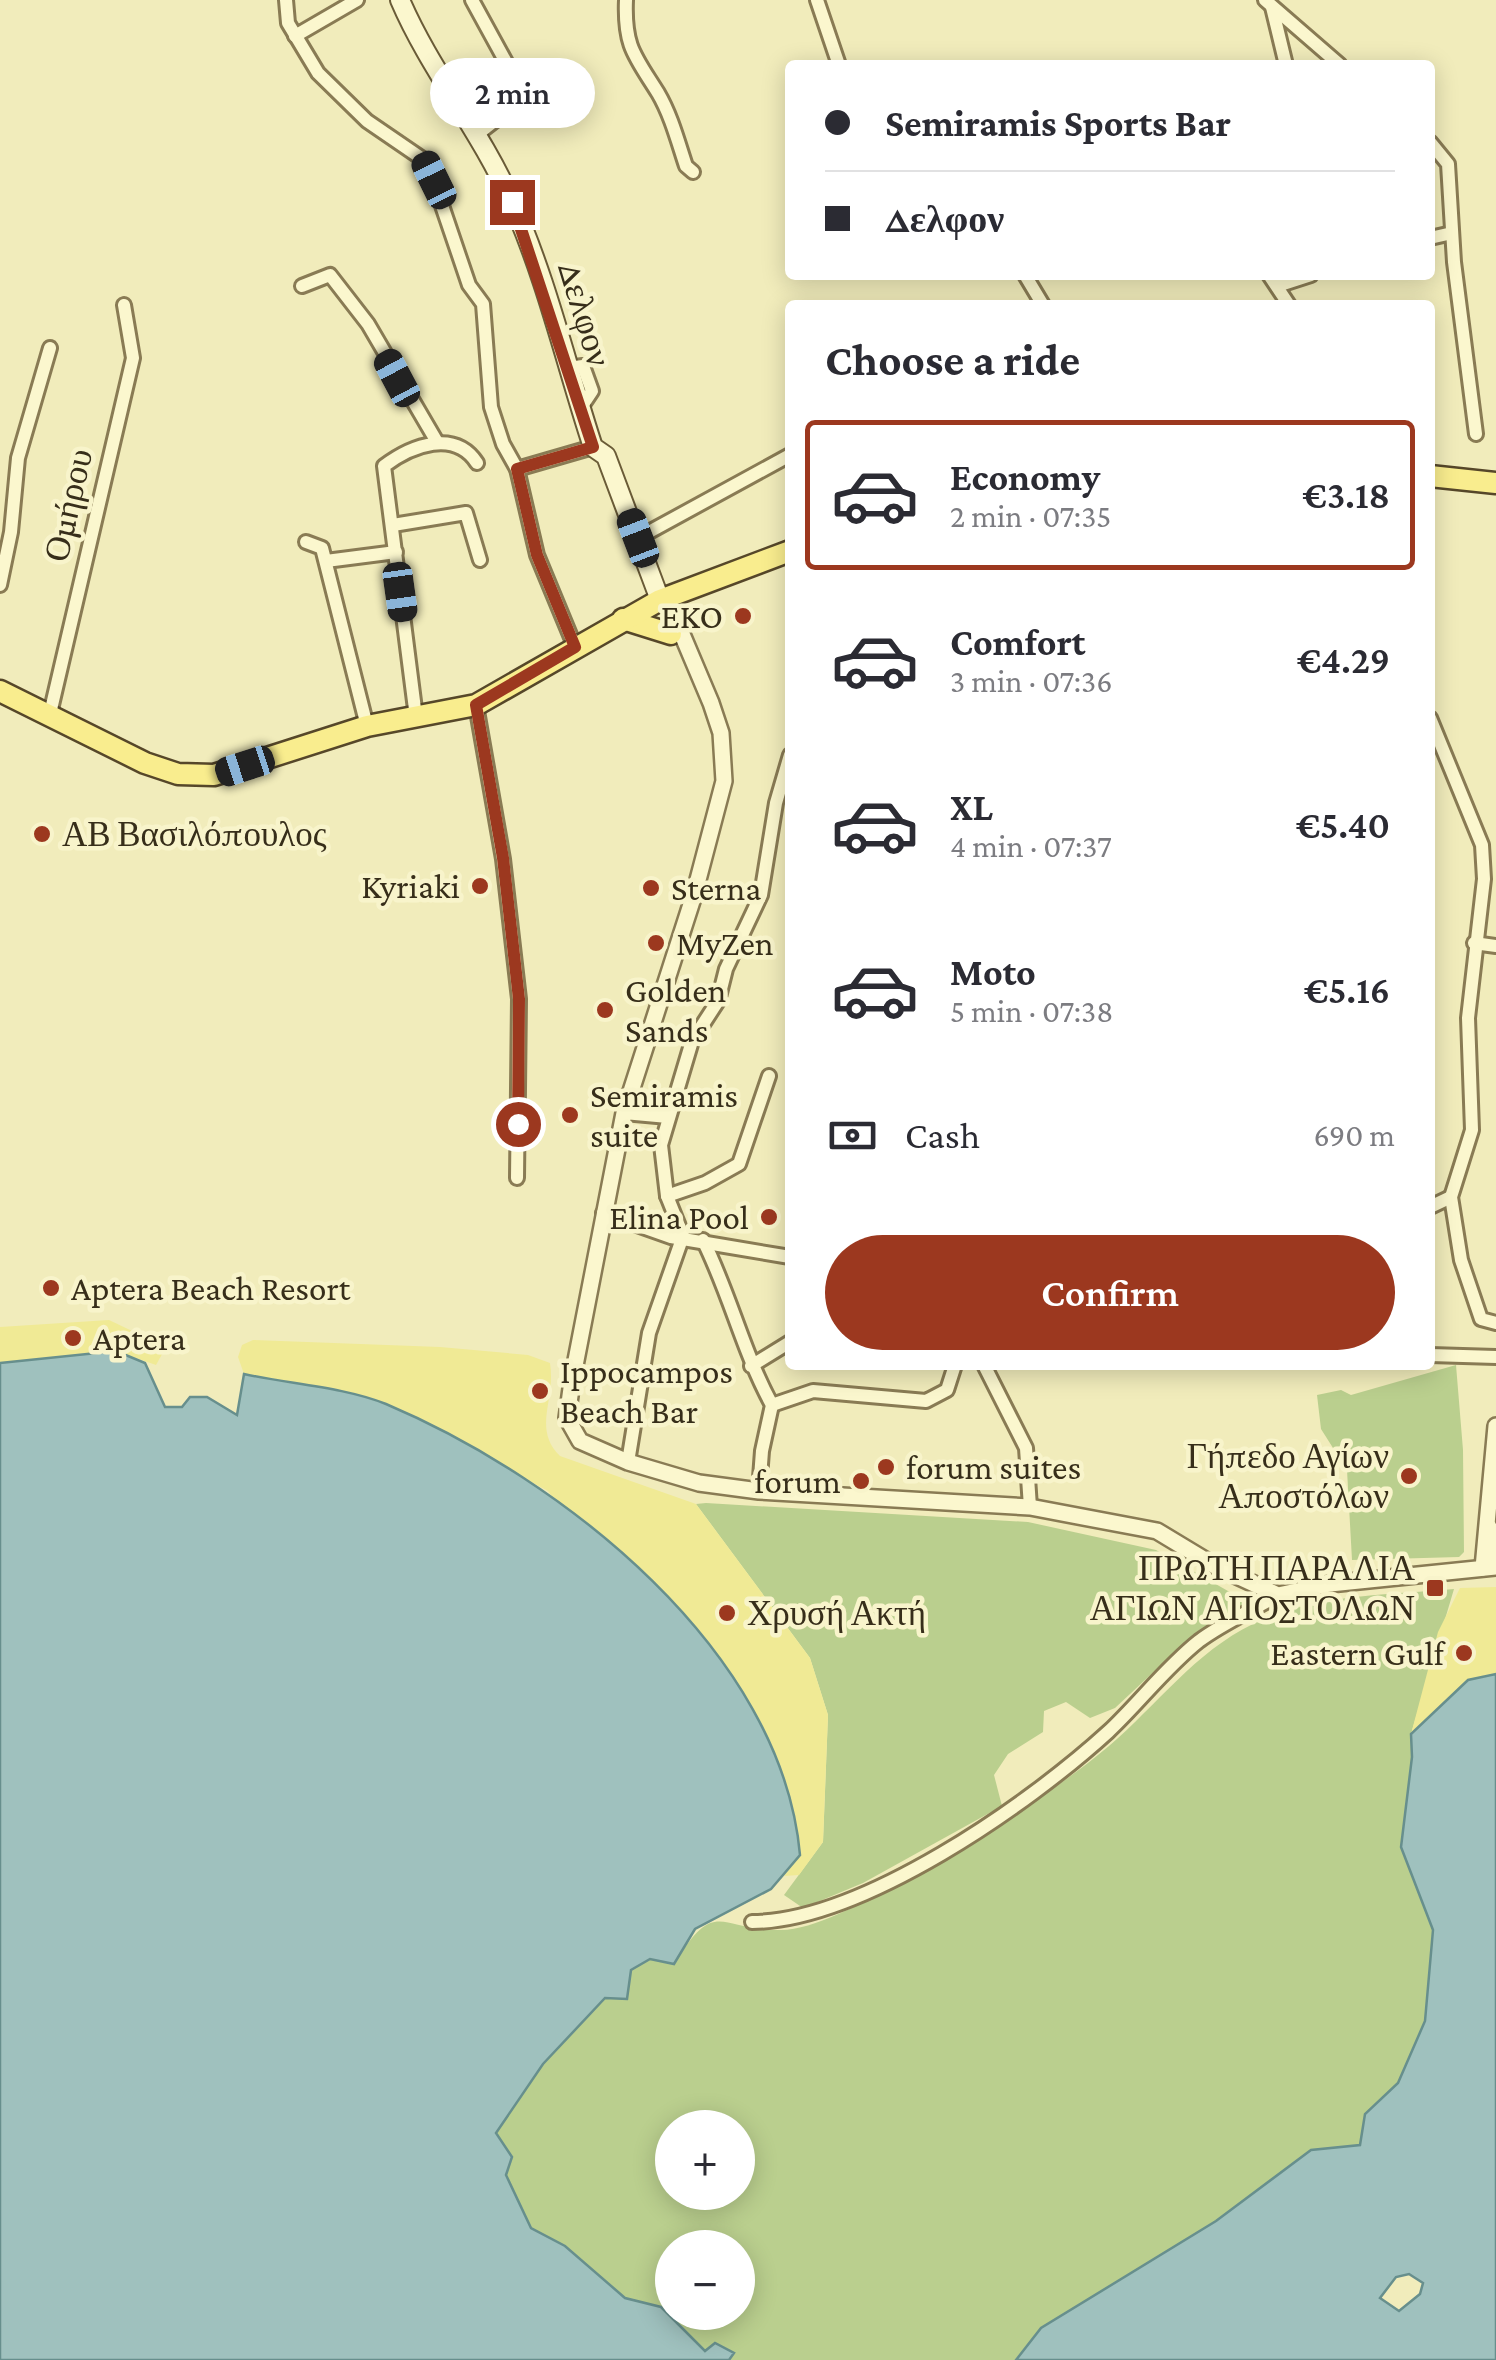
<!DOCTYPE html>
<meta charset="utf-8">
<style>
:root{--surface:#fff;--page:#f2f2f3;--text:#2b2b33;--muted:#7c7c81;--line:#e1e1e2;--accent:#9c381f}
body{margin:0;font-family:"Crimson Pro",serif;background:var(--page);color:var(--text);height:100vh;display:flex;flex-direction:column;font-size:38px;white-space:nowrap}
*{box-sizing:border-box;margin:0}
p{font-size:32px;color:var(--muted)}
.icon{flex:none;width:55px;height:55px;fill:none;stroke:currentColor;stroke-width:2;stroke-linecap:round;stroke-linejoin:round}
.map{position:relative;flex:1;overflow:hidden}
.panel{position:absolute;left:785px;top:300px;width:650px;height:1070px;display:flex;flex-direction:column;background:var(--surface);border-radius:10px;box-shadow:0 5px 25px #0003}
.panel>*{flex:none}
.guide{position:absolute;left:785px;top:60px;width:650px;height:220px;border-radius:10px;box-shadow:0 5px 25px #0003;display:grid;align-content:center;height:220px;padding:0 40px;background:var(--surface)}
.controls{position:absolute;left:655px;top:2110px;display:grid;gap:20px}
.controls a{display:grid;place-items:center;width:100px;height:100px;border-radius:50%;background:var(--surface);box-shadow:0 5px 25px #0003;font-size:50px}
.end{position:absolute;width:45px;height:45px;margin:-22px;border:12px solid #9c381f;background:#fff;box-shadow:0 0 0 5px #fff}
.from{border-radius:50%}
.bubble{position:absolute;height:70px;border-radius:35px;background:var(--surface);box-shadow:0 5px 25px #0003;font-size:32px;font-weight:600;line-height:70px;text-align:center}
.car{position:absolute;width:30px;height:60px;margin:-30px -15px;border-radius:12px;box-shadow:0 0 8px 2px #0007;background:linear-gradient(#222 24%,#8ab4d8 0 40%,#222 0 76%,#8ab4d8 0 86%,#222 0)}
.guide b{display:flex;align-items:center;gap:35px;height:95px;font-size:38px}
.guide b+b{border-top:2px solid var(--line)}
.guide i{width:25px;height:25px;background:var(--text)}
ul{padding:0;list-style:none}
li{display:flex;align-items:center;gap:30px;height:150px;margin:0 20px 15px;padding:0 20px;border:5px solid transparent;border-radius:10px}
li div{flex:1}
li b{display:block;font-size:38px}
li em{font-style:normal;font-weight:600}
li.active{border-color:var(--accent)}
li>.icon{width:90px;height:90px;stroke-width:1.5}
h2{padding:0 40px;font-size:45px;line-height:120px}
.pay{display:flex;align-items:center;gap:25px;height:110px;padding:0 40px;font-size:38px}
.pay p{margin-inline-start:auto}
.action{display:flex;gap:20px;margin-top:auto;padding:20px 40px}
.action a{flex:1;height:115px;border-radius:60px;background:var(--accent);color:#fff;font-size:40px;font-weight:600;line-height:115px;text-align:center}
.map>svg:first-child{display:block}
</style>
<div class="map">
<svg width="1496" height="2360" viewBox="0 0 1496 2360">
<rect width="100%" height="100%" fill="#f1ecbb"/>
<g fill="#bacf8e" fill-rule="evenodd">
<path d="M 1456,1365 L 1463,1450 L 1464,1552 L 1459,1557 L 1352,1560 L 1347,1470 L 1321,1429 L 1317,1395 L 1341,1390 L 1351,1395 Z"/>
<path d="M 706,1503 L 1028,1522 L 1156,1550 L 1249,1603 L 1190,1638 L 1115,1708 L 1090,1718 L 1066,1702 L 1044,1711 L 1043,1732 L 1008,1754 L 994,1775 L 1002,1806 L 863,1883 L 803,1908 L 784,1895 L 823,1842 L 828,1715 L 810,1658 L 696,1504 Z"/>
<path d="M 1454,1589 L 1411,1734 L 1412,1757 L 1401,1847 L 1433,1930 L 1425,2021 L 1398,2083 L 1365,2114 L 1360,2145 L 1311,2150 L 1216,2221 L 1041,2328 L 1016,2360 L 729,2360 L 733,2352 L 705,2352 L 661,2307 L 625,2299 L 565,2246 L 531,2228 L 506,2175 L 496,2133 L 543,2064 L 605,1998 L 627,1999 L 631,1970 L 650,1959 L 674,1964 C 717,1895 718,1931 781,1930 C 813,1930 865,1902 893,1886 C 967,1844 1043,1801 1109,1746 C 1157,1705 1195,1652 1253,1624 C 1314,1594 1387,1595 1454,1589 ZM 672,2128 L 738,2128 L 738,2192 L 672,2192 ZM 672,2248 L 738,2248 L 738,2312 L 672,2312 Z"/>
</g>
<g fill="#f0ea95">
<path d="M 109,1320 L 166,1347 L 156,1365 L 116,1351 L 0,1363 L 0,1327 Z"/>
<path d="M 253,1340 L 440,1347 L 528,1355 L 550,1363 C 556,1401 532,1428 560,1456 L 696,1504 L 810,1658 L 828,1715 L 823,1842 L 799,1875 L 784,1876 L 800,1855 L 548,1491 L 383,1403 L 244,1374 L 238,1357 L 242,1345 Z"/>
<path d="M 1496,1587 L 1496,1674 L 1468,1681 L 1411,1734 L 1438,1632 L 1460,1588 Z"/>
</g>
<g fill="#9fc1be" stroke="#678f8d" stroke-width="2.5" fill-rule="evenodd">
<path d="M 116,1351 L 145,1363 L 165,1407 L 182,1407 L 190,1397 L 207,1397 L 237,1415 L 244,1374 C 289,1384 344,1387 386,1404 C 563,1479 782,1651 800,1855 L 771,1889 L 695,1929 L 674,1964 L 650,1959 L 631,1970 L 627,1999 L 605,1998 L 543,2064 L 496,2133 L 512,2157 L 506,2175 L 531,2228 L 565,2246 L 625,2298 L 661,2307 L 705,2351 L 715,2343 L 734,2353 L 729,2360 L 0,2360 L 0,1363 Z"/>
<path d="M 1496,1674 L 1496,2360 L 1016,2360 L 1041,2328 L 1216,2221 L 1311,2150 L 1360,2145 L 1365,2114 L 1398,2083 L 1425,2021 L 1433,1930 L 1401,1847 L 1412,1757 L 1411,1734 L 1468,1680 ZM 1409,2274 L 1423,2283 L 1420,2294 L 1399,2311 L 1380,2298 L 1396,2277 Z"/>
</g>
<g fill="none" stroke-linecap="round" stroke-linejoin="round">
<defs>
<g id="minor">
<path d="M 286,0 L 288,23 L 318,73 L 367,121 L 424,160 L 433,179 L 469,285 L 483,304 L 491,407 L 503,444 L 517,469 L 537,555 L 575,647"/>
<path d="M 472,0 L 525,97 L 479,133"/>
<path d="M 626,0 C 624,47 635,56 658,93 C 671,115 678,142 686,166 L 693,172"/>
<path d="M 817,0 L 839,65"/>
<path d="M 1265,0 L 1340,65"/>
<path d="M 1272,7 L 1286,65"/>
<path d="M 295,36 L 357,0"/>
<path d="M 1430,142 L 1448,164 L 1454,262 L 1476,434"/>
<path d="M 1430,238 L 1452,233"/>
<path d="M 1025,275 L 1043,305"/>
<path d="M 1269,275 L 1289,305"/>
<path d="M 302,286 L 330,275 L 368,324 L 437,442"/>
<path d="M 1277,286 L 1311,275"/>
<path d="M 567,368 L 583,366 L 592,391 L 580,409"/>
<path d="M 517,469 L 593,447"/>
<path d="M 393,525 L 466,513 L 480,560"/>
<path d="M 638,538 L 790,455"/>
<path d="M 306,542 L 322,548 L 367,726"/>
<path d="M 326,561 L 396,552"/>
<path d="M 0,585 L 11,532 L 18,458 L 50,348"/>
<path d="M 476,705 L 503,859 L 519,999 L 517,1178"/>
<path d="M 416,717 L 384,466 C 412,445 455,429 477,463"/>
<path d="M 49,718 L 133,358 L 124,305"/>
<path d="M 1430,718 L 1482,845 L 1484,879 L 1468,1018 L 1472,1130 L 1451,1197 L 1461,1260 L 1481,1319 L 1496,1323"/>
<path d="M 1474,943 L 1496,946"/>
<path d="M 624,1113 L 668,1117"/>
<path d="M 667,1196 L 705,1183 L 739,1164 L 769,1076"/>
<path d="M 1430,1207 L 1451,1197"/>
<path d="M 603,1213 L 671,1237 L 790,1257"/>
<path d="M 683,1236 L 667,1196 L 661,1145 L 692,1041 L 718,1001 L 726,969 L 761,895 L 776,803 L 790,755"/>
<path d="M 703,1240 C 730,1294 743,1352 772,1405 L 762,1451 L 759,1491"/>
<path d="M 1430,1355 L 1496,1357"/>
<path d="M 984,1365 L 1026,1448 L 1030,1507"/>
<path d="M 751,1366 L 790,1342"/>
<path d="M 772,1405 L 813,1391 L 926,1401 L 947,1390 L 955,1365"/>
<path d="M 628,1462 L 649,1333 L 683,1236"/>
<path d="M 752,1922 C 862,1921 1028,1805 1108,1732 C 1139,1703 1166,1667 1199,1641 C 1223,1623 1253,1610 1278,1595"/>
</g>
<g id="tertiary">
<path d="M 660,600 L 673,613 L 711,703 L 721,733 L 724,781 L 694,895 L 624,1113 L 572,1381 L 567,1418 L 580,1441 L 628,1462 L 699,1483 L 759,1491 L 1030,1507 L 1157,1531 L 1215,1566 L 1278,1595 L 1330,1584 L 1496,1567 L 1489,1527"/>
<path d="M 1483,1568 L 1496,1426"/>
</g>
<path id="secondary" d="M 400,0 C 430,70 480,130 511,200 C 547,279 566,365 593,447 L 606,456 L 660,600"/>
<g id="primary">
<path d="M 1430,476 L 1496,483"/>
<path d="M 623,619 L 671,634"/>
<path d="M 0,691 L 145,763 L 178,774 L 214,775 L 367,726 L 476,705 L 660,600 L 790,551"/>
</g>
</defs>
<use href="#minor" stroke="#897b54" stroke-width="18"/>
<use href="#tertiary" stroke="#897b54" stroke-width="20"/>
<use href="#secondary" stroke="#6a5b37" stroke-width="22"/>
<use href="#primary" stroke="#564729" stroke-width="25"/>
<use href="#minor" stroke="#fbf7ce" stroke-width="12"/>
<use href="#tertiary" stroke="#fbf7ce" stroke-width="15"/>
<use href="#secondary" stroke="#fbf7ce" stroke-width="18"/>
<use href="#primary" stroke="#f9ed8e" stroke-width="20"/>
</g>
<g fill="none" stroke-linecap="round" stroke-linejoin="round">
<path stroke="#9c381f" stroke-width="12" d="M 512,202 L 593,447 L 517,469 L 537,555 L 575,647 L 476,705 L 503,858 L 519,999 L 518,1124"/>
</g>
<g fill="#9c381f" stroke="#f8f4cb" stroke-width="4">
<circle cx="743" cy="616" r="10"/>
<circle cx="42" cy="834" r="10"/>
<circle cx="480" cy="886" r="10"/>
<circle cx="651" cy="888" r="10"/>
<circle cx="656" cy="943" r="10"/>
<circle cx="605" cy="1010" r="10"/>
<circle cx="570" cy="1115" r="10"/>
<circle cx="769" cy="1217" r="10"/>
<circle cx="51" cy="1288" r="10"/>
<circle cx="73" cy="1338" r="10"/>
<circle cx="540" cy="1391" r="10"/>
<circle cx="886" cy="1467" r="10"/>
<circle cx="1409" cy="1476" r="10"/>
<circle cx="861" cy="1481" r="10"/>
<rect x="1425" y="1578" width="20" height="20" rx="5"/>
<circle cx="727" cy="1613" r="10"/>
<circle cx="1464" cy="1653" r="10"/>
</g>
<g text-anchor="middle" stroke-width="9" stroke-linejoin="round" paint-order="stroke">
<g font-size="35" fill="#372e1a" stroke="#f8f4cb">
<text transform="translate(585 314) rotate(73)" y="12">Δελφον</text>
<text transform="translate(68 505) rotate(-77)" y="12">Ομήρου</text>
</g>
<g font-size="35" fill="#372e1a" stroke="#f8f4cb" text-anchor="start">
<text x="723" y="628" text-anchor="end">EKO</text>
<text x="62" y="846">ΑΒ Βασιλόπουλος</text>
<text x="460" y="898" text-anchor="end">Kyriaki</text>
<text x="671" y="900">Sterna</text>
<text x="676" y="955">MyZen</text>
<text x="625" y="1002">Golden<tspan x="625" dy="40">Sands</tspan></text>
<text x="590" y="1107">Semiramis<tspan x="590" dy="40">suite</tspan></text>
<text x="749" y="1229" text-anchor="end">Elina Pool</text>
<text x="71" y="1300">Aptera Beach Resort</text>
<text x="93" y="1350">Aptera</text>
<text x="560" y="1383">Ippocampos<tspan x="560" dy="40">Beach Bar</tspan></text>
<text x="1389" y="1468" text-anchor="end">Γήπεδο Αγίων<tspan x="1389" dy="40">Αποστόλων</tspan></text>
<text x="906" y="1479">forum suites</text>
<text x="841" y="1493" text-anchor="end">forum</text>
<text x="1415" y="1580" text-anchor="end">ΠΡΩΤΗ ΠΑΡΑΛΙΑ<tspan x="1415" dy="40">ΑΓΙΩΝ ΑΠΟΣΤΟΛΩΝ</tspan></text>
<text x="747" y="1625">Χρυσή Ακτή</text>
<text x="1444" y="1665" text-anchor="end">Eastern Gulf</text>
</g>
</g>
</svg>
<div class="controls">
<a>+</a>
<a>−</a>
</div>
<i class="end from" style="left:518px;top:1124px"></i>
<i class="end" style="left:512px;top:202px"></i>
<div class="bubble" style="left:430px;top:58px;width:165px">2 min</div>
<i class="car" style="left:434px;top:180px;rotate:334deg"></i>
<i class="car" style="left:397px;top:378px;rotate:332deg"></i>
<i class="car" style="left:638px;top:538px;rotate:339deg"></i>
<i class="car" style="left:400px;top:592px;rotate:172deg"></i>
<i class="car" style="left:245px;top:766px;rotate:252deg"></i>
<div class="guide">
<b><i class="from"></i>Semiramis Sports Bar</b>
<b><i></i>Δελφον</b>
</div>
<section class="panel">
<h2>Choose a ride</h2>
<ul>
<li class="active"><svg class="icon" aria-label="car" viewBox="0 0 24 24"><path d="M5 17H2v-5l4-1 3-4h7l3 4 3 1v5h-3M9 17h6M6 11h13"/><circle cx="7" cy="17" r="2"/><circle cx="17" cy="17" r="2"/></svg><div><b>Economy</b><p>2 min · 07:35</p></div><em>€3.18</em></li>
<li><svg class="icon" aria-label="car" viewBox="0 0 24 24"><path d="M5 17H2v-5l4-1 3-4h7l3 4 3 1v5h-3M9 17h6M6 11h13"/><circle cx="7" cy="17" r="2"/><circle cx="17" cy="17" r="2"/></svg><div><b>Comfort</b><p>3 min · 07:36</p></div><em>€4.29</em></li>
<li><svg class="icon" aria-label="car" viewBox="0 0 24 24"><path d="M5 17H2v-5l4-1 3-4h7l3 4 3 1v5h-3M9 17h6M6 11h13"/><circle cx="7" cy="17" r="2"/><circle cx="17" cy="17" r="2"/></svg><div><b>XL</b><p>4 min · 07:37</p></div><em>€5.40</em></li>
<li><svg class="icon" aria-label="car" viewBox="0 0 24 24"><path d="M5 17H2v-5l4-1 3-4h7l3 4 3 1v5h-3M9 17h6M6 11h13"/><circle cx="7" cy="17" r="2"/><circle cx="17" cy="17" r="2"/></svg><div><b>Moto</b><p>5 min · 07:38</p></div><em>€5.16</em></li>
</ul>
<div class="pay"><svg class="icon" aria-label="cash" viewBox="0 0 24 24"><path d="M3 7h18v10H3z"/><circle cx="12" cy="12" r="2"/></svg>Cash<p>690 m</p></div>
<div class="action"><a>Confirm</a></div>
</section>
</div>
